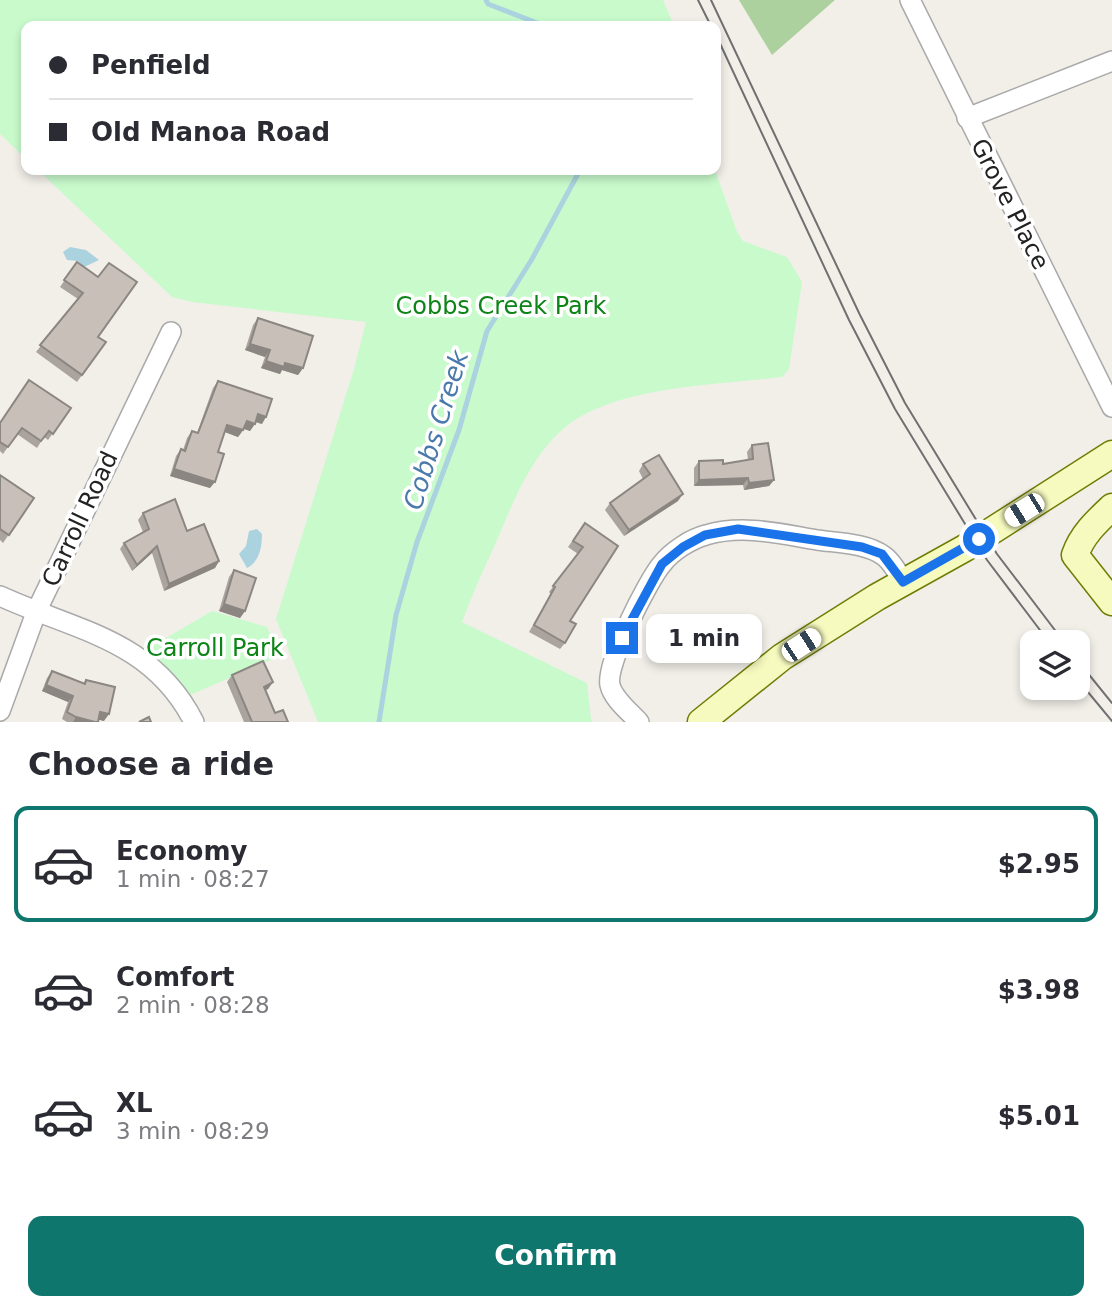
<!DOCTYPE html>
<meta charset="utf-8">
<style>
:root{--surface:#fff;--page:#f2f2f3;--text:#2b2b33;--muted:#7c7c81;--line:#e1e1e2;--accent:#0f766e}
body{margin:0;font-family:"DejaVu Sans",sans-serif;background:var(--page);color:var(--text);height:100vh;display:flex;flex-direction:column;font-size:26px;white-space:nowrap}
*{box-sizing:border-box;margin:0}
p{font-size:23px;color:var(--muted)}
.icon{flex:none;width:38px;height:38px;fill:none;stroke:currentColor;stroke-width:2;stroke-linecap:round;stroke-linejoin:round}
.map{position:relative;height:722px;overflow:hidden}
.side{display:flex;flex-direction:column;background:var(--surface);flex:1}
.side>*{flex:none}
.hud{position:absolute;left:21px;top:21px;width:700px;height:154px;border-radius:14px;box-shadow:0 4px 10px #0003;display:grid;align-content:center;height:154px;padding:0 28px;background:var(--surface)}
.buttons{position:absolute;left:1020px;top:630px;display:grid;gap:14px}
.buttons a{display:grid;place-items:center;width:70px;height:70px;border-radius:14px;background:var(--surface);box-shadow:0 4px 10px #0003;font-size:35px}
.end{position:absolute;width:32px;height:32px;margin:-16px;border:9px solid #1a73e8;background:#fff;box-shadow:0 0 0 4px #fff}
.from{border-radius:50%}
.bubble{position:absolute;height:49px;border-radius:14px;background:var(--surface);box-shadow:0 4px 10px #0003;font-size:23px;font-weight:700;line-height:49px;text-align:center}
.car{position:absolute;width:21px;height:42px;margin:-21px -10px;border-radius:9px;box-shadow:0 0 5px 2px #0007;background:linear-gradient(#fff 24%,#345 0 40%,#fff 0 76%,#345 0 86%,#fff 0)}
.hud b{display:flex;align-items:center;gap:24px;height:66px;font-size:26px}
.hud b+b{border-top:2px solid var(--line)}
.hud i{width:18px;height:18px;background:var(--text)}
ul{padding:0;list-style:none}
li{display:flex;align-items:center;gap:21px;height:116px;margin:0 14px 10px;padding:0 14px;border:4px solid transparent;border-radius:14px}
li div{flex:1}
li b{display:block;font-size:26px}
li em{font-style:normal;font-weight:700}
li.current{border-color:var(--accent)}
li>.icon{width:63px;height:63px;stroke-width:1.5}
h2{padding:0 28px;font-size:32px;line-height:84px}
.button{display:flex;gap:14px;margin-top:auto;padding:14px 28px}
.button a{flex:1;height:80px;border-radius:14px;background:var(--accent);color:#fff;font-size:28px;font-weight:700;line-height:80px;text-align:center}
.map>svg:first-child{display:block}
</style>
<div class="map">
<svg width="1112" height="722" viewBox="0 0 1112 722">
<rect width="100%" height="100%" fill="#f2efe9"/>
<path fill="#add19e" d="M 739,0 L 835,0 L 772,55 Z"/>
<g fill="#c8facc">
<path d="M 0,0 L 663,0 L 674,26 L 26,26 L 26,159 L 0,134 Z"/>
<path d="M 38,170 L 715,170 L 737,232 L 743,241 L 787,257 L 802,282 L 789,369 L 782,377 C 723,384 642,386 589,412 C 536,437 515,499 493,549 C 482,573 471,597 462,622 L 587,683 L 591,719 L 593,722 L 318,722 L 276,619 L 354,369 L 366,322 L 192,302 L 172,297 Z"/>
<path d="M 212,611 L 267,627 L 280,656 L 190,695 L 149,648 Z"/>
</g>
<g fill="#aad3df">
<path d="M 70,247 L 86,250 L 99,260 L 84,267 L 78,261 L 67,260 L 63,252 Z"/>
<path d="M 257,529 L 262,534 C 262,548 259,562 247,568 L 239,554 L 246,546 L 249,531 Z"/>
</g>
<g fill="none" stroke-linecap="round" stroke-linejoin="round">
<g stroke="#aad3df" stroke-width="5">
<path d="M 486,0 L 488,4 L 545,26"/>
<path d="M 379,722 L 396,615 L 417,542 L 459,430 L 487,331 L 532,259 L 580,170"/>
</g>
<defs>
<g id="street">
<path d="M 910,0 L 1112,407"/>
<path d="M 967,118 L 1112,61"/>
<path d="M 0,596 C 76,631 152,639 194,722"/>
<path d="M 0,711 L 37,610 L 171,332"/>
<path d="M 639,722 C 630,712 613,699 610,685 C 605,665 648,580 662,564 C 672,551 691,539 706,535 C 743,524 781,534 817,540 C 838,543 867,543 884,556 C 892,562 898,573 903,582"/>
</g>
<g id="secondary">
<path d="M 1112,507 C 1096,522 1082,535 1075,555 L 1112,602"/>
<path d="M 701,722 L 782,657 L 877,597 L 965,548 L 1112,454"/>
</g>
</defs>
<use href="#street" stroke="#a9a9a9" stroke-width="22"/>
<use href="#secondary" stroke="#707d05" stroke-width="29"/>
<use href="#street" stroke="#fff" stroke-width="19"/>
<use href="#secondary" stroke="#f7fabf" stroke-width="26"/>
<g stroke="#707070" stroke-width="2">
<path d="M 698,0 L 711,26"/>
<path d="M 711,0 L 860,315 L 905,403 L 997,554 L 1064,642"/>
<path d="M 716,35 L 849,320 L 895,409 L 987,560 L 1049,642"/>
<path d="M 1078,661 L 1112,703"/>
<path d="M 1078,680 L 1112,721"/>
</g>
</g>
<g fill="#aba49e">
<path d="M 77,262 L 98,337 L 106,342 L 77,382 L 36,352 L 78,299 L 60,287 Z"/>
<path d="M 258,318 L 303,368 L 298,375 L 282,370 L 280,374 L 261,368 L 265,357 L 245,350 L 253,325 Z"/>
<path d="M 218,381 L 262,424 L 255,422 L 250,431 L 244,429 L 238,437 L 225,432 L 218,452 L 210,488 L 170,476 L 176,456 L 181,449 L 183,450 L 187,438 L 192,431 L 197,433 L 213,388 Z"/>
<path d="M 71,408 L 48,440 L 44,437 L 37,448 L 17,434 L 3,454 L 0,451 L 0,423 Z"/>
<path d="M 752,445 L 774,480 L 769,486 L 744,490 L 743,485 L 694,486 L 694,468 L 699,461 L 723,464 L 748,460 L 747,452 Z"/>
<path d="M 643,464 L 678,501 L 624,536 L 605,510 L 610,503 L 643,479 L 639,471 Z"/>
<path d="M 0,475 L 34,498 L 3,543 L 0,540 Z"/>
<path d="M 143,513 L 187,531 L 219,561 L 215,568 L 164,591 L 152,553 L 132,571 L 120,549 L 124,543 L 143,532 L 138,520 Z"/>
<path d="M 585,523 L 618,546 L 570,621 L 565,643 L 560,649 L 529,632 L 551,594 L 549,592 L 578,554 L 568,547 Z"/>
<path d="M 234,570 L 245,611 L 240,618 L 219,611 L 229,577 Z"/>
<path d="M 52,671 L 83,683 L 86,680 L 104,721 L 98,719 L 98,722 L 67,722 L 62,719 L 68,702 L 42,691 L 47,678 Z"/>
<path d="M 232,675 L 273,682 L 268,689 L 265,690 L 275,713 L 288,722 L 244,722 L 227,682 Z"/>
</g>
<g fill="#8b8681">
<path d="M 250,344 L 270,350 L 265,357 L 245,350 Z"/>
<path d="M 266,361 L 285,363 L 303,368 L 298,375 L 282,370 L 280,374 L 261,368 Z"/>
<path d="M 258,414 L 266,417 L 262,424 L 253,421 Z"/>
<path d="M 247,421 L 255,424 L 250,431 L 242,428 Z"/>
<path d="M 227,425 L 243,430 L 238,437 L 222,431 Z"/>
<path d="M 174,469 L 215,482 L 210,488 L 170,476 Z"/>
<path d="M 748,478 L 743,485 L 694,486 L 699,480 Z"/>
<path d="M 774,480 L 769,486 L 744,490 L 749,483 Z"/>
<path d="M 683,494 L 678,501 L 624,536 L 629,530 Z"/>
<path d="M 157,546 L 152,553 L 132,571 L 137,565 Z"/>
<path d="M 219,561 L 215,568 L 164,591 L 169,584 Z"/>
<path d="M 224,604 L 245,611 L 240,618 L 219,611 Z"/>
<path d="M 273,682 L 268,689 L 259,693 L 264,687 Z"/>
<path d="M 46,685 L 73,696 L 68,702 L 42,691 Z"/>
<path d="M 100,712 L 109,714 L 104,721 L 95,719 Z"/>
<path d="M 76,717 L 95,722 L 73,722 Z"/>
</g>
<g fill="#c7bfb8" stroke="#8b8681" stroke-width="2">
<path d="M 77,262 L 98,277 L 109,263 L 137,282 L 98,337 L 106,342 L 82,375 L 40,345 L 83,293 L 64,280 Z"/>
<path d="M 258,318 L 313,336 L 303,368 L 285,363 L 284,367 L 266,361 L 270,350 L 250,344 Z"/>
<path d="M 29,380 L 71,408 L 53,434 L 49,431 L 41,441 L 22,428 L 8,447 L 0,442 L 0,423 Z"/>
<path d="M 218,381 L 272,399 L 266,417 L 258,414 L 255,424 L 247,421 L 243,430 L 227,425 L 218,452 L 224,454 L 215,482 L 174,469 L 181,449 L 185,451 L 192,431 L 198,433 Z"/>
<path d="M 768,443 L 774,480 L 749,483 L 748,478 L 699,480 L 699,461 L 723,460 L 723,464 L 753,459 L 752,445 Z"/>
<path d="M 659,455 L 683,494 L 629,530 L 610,503 L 650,474 L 643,464 Z"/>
<path d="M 0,475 L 34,498 L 9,535 L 0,529 Z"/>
<path d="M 175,499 L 187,531 L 204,524 L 219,561 L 169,584 L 157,546 L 137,565 L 124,543 L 149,529 L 143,513 Z"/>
<path d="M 585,523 L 618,546 L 570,621 L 576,624 L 565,643 L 534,625 L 555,587 L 553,586 L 583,547 L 573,541 Z"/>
<path d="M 234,570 L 256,578 L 245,611 L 224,604 Z"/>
<path d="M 263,661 L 273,682 L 264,687 L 275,713 L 283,710 L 288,722 L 252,722 L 232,675 Z"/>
<path d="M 52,671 L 85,684 L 86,680 L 115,687 L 109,714 L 100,712 L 98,722 L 95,722 L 76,717 L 67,712 L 73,696 L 46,685 Z"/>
<path d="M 149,717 L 151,722 L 139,722 Z"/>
</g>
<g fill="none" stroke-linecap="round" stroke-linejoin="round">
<path stroke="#1a73e8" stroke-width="9" d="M 622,638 L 662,564 L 683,547 L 705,535 L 738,529 L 862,547 L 882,554 L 903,582 L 979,539"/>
</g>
<g text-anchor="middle" stroke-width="7" stroke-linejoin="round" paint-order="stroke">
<g font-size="24" fill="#222" stroke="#fff">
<text transform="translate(1010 204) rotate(63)" y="8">Grove Place</text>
<text transform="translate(80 519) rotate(-65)" y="8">Carroll Road</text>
</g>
<g font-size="24" fill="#0c8416" stroke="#fff">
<text x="501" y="314">Cobbs Creek Park</text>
<text x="215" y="656">Carroll Park</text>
</g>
<g font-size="26" font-style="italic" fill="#4a7aab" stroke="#fff">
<text transform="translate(436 430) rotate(-73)" y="9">Cobbs Creek</text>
</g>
</g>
</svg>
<div class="buttons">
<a><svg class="icon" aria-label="layers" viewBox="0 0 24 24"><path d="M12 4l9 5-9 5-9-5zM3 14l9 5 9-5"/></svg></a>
</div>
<i class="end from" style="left:979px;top:539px"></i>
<i class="end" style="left:622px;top:638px"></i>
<div class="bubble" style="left:646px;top:614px;width:116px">1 min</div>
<i class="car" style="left:1024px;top:510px;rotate:238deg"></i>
<i class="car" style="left:801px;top:645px;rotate:57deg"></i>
<div class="hud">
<b><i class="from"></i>Penfield</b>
<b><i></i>Old Manoa Road</b>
</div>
</div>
<section class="side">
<h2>Choose a ride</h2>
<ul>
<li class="current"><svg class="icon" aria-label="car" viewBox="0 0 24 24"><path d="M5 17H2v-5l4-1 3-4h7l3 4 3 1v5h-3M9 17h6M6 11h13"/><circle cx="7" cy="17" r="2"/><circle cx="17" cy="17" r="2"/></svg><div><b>Economy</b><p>1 min · 08:27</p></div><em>$2.95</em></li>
<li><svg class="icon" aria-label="car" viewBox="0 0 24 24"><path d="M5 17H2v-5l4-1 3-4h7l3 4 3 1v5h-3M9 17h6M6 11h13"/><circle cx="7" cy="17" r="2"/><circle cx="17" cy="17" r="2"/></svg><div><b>Comfort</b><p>2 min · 08:28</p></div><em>$3.98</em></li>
<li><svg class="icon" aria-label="car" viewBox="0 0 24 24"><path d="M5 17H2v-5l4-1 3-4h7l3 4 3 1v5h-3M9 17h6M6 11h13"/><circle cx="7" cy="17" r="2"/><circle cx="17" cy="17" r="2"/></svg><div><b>XL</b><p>3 min · 08:29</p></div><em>$5.01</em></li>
</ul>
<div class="button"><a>Confirm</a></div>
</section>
